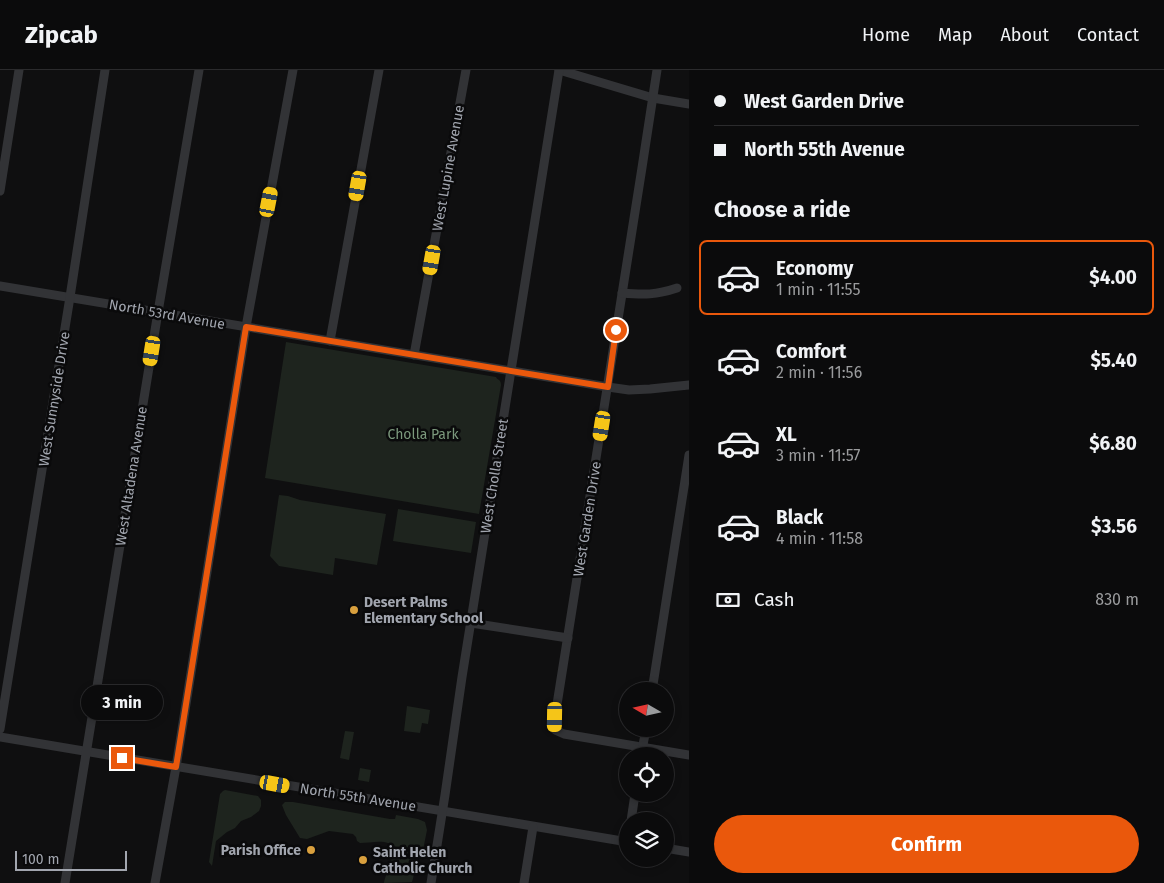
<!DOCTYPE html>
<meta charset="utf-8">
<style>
:root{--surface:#0b0b0c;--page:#19191a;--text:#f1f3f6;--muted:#9a9b9d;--line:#2b2b2d;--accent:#ea580c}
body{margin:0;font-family:"Fira Sans",sans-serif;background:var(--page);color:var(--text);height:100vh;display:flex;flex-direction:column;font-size:19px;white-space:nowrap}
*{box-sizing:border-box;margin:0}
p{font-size:16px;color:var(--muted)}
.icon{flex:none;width:28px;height:28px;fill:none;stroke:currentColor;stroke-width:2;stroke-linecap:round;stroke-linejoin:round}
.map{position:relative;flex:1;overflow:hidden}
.side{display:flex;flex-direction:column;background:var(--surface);width:475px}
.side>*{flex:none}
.hud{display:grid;align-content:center;height:110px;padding:0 25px;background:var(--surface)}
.needle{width:32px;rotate:279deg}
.controls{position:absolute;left:619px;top:612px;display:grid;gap:10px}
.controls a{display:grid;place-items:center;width:55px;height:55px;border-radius:50%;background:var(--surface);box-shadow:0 2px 8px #0003,0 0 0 1px var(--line);font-size:25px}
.scale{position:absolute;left:15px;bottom:12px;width:112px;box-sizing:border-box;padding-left:5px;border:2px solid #a2a6af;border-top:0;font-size:14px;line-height:18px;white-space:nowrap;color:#a2a6af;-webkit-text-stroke:4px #0a0a0b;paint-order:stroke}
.end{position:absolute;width:22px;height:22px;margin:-11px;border:6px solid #ea580c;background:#fff;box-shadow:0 0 0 2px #fff}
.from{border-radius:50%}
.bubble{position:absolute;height:35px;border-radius:18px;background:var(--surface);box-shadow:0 2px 8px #0003,0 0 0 1px var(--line);font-size:16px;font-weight:700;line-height:35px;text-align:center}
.car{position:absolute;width:15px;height:30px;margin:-15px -8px;border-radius:6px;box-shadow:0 0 4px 1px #0007;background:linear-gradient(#f5c518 24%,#345 0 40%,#f5c518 0 76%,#345 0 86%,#f5c518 0)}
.hud b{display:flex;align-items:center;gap:18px;height:48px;font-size:19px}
.hud b+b{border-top:1px solid var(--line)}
.hud i{width:12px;height:12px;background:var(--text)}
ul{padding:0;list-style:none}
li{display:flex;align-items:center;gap:15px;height:75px;margin:0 10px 8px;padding:0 15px;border:2px solid transparent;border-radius:8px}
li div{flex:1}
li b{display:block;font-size:19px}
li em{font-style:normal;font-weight:700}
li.active{border-color:var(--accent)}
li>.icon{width:45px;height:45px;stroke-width:1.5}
h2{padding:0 25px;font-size:22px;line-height:60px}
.pay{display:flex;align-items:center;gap:12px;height:55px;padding:0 25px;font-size:19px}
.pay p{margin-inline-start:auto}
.button{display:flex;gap:10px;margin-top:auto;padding:10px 25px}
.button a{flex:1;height:58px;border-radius:30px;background:var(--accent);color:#fff;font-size:20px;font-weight:700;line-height:58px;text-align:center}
header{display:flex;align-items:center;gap:30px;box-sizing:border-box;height:70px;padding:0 25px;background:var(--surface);border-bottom:1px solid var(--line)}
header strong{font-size:24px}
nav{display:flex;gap:28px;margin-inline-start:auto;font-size:18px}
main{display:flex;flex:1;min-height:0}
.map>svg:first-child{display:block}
</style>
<header>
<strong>Zipcab</strong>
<nav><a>Home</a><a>Map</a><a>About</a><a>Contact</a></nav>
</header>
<main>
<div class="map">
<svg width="689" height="813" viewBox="0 0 689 813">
<rect width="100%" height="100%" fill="#0f0f10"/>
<g fill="#1e241e">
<path d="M 286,272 L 496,307 C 497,310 501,309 501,315 L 479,444 L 265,408 Z"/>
<path d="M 279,425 L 288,426 L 300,430 L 386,444 L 377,495 L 335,488 L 333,505 L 279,496 L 270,486 Z"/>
<path d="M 398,439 L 476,452 L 471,483 L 393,471 Z"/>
<path d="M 407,636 L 430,640 L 428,654 L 422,653 L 420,663 L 404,661 Z"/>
<path d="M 345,661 L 354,662 L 349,690 L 340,688 Z"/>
<path d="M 360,698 L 371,700 L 369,712 L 358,710 Z"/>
<path d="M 225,720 L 258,726 L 261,730 L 261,736 L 259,741 L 251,747 L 241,751 L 235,758 L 227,762 L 216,771 L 212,796 L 209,792 L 220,724 L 223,721 Z"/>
<path d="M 285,732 L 293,732 L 390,749 L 395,749 L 396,745 L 418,749 L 425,752 L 427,760 L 422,785 L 418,784 C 412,794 416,802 412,812 L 384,813 C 385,803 403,774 384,772 C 377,771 367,773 360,773 L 357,771 L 356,767 L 353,764 L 329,761 L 307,769 L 300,768 L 286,745 L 282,735 Z"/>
</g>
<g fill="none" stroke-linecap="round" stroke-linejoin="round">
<g stroke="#323336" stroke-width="9">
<path d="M 559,0 L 653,28 L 689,34"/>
<path d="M 657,0 C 624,216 590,432 555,647 L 555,660 L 564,664 L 689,685"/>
<path d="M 0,121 L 19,0"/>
<path d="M 0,216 L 608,317 L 629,320 L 650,319 L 689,315"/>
<path d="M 622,223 C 644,225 656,225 677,218"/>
<path d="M 330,271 L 379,0"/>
<path d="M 414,285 L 466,0"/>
<path d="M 471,553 L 568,568"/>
<path d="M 652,621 L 689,385"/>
<path d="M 0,659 L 70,227 L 105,0"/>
<path d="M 0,667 L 628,772"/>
<path d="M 641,686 L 646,659"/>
<path d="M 631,751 L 635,724"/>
<path d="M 665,778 L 689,782"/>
<path d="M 65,813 L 158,242 L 199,0"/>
<path d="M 155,813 L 176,697 L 246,257 L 293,0"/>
<path d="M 431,813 L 445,725 L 462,607 L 559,0"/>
<path d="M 524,813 L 533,757"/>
</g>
</g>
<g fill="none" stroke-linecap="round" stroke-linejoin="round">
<path stroke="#ea580c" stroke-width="6" d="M 122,688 L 176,697 L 246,257 L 608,317 L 616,260"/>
</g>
<g fill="#d9a03e" stroke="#0a0a0b" stroke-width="2">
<circle cx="354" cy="540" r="5"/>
<circle cx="311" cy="780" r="5"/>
<circle cx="363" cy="790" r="5"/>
</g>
<g text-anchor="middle" stroke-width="5" stroke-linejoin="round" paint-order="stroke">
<g font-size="14" fill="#a2a6af" stroke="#0a0a0b">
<text transform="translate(448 98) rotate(-80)" y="5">West Lupine Avenue</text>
<text transform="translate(167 244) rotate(10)" y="5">North 53rd Avenue</text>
<text transform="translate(54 329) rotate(-81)" y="5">West Sunnyside Drive</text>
<text transform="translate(131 406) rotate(-81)" y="5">West Altadena Avenue</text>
<text transform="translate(494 406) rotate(-81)" y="5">West Cholla Street</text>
<text transform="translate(587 449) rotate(-81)" y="5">West Garden Drive</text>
<text transform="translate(358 727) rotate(9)" y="5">North 55th Avenue</text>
</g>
<g font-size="14" fill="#7b987c" stroke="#0a0a0b">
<text x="423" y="369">Cholla Park</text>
</g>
<g font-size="14" font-weight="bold" fill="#a2a6af" stroke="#0a0a0b" text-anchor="start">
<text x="364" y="537">Desert Palms<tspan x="364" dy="16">Elementary School</tspan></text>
<text x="301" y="785" text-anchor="end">Parish Office</text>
<text x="373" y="787">Saint Helen<tspan x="373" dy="16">Catholic Church</tspan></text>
</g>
</g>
</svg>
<div class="controls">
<a><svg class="needle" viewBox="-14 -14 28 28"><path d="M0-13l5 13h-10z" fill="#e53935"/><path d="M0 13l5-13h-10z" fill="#9a9b9d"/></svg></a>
<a><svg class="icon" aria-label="locate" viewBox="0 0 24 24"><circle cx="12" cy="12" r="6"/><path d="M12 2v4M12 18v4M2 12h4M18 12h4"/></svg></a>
<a><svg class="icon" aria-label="layers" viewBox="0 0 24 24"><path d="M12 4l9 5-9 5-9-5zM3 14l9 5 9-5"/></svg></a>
</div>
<div class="scale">100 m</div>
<i class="end from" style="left:616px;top:260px"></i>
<i class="end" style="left:122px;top:688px"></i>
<div class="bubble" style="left:81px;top:615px;width:82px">3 min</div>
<i class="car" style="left:358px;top:116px;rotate:190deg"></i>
<i class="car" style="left:269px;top:132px;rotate:11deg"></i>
<i class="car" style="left:432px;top:190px;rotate:190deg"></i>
<i class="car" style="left:152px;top:281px;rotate:189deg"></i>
<i class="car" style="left:602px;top:356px;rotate:189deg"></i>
<i class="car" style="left:555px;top:647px;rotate:181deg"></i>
<i class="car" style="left:275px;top:714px;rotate:100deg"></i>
</div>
<section class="side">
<div class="hud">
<b><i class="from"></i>West Garden Drive</b>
<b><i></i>North 55th Avenue</b>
</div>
<h2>Choose a ride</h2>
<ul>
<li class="active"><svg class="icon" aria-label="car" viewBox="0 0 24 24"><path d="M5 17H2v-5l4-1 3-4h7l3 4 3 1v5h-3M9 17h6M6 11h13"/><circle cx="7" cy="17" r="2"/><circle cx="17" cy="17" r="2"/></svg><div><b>Economy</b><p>1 min · 11:55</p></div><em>$4.00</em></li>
<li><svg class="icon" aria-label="car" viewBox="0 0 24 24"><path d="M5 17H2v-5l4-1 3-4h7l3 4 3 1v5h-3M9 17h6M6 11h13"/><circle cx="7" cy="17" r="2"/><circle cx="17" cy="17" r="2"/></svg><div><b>Comfort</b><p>2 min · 11:56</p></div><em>$5.40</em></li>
<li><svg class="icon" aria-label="car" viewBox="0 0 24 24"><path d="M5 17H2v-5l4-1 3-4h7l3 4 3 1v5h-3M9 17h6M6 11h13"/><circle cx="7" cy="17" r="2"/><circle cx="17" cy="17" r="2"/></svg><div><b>XL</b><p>3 min · 11:57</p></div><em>$6.80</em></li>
<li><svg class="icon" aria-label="car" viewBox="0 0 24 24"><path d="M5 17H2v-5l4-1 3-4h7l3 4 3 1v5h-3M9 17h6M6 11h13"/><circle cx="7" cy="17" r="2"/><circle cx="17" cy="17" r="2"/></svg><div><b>Black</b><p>4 min · 11:58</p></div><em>$3.56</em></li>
</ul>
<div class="pay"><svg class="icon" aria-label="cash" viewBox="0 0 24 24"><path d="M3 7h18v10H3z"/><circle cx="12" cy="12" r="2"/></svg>Cash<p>830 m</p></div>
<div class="button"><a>Confirm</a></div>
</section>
</main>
